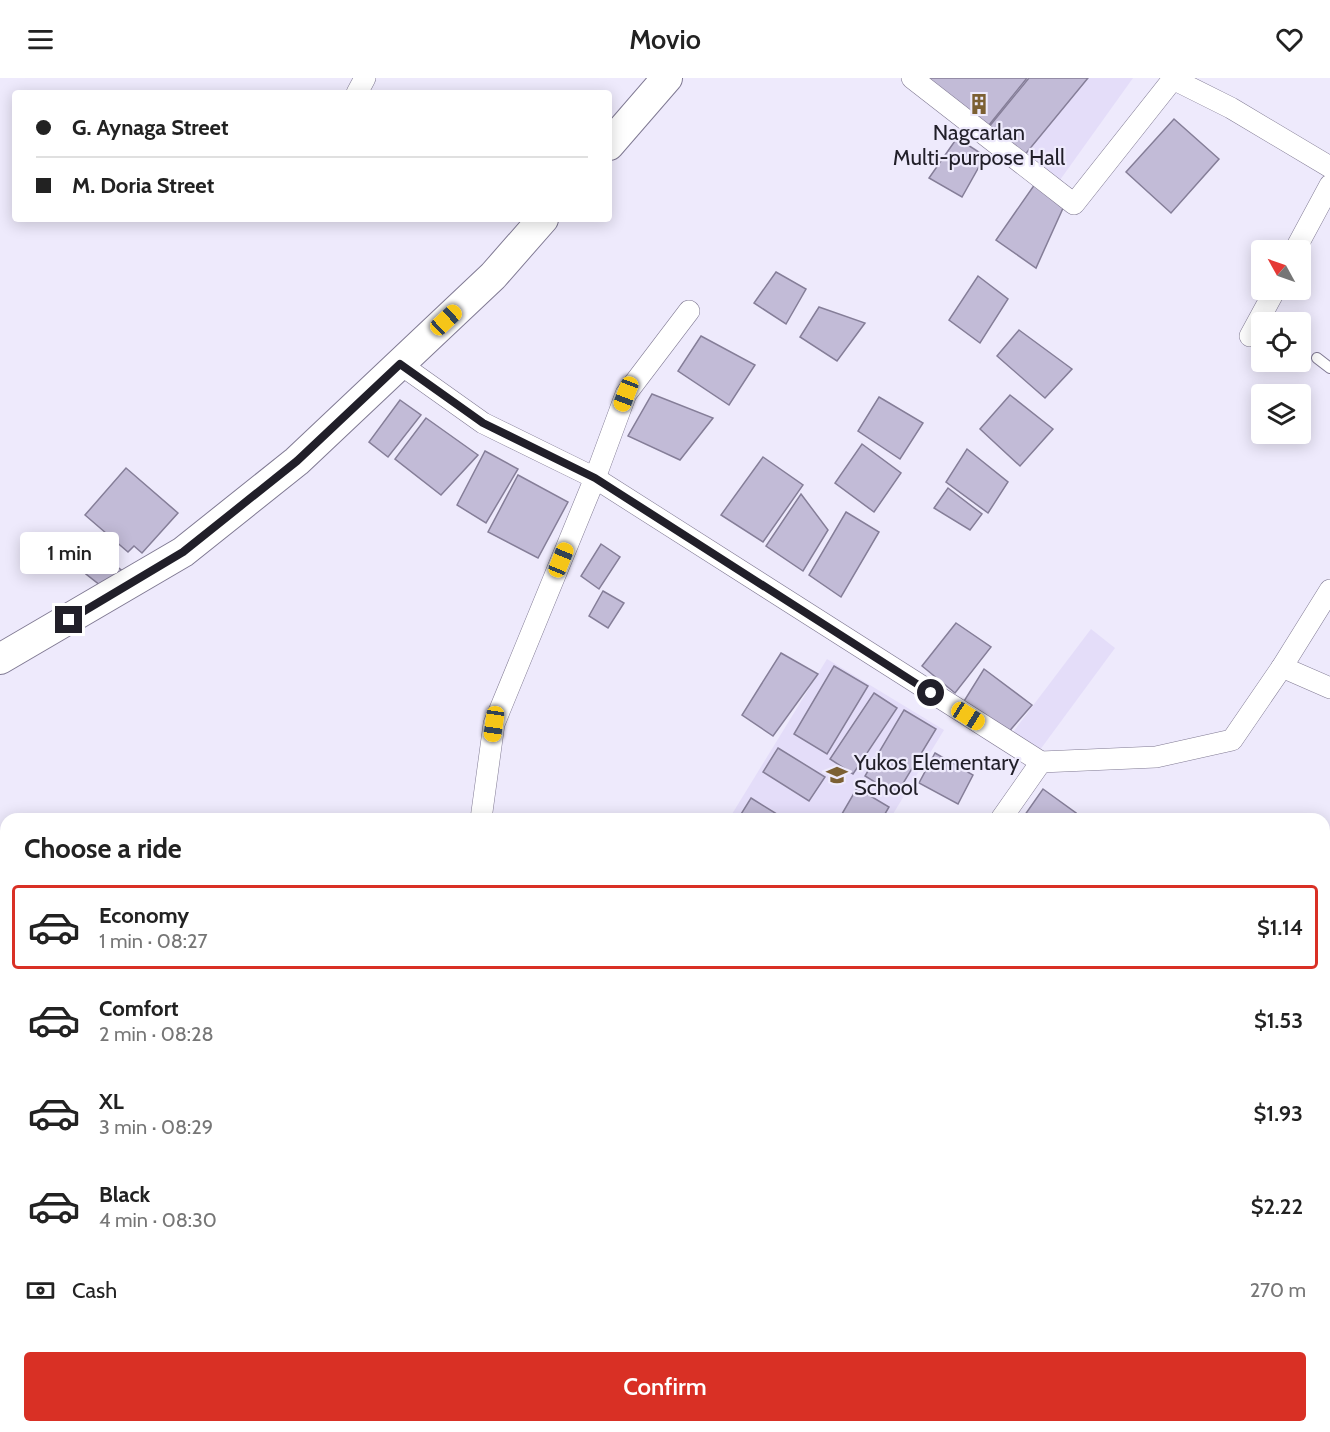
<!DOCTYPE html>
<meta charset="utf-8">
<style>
:root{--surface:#fff;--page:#f2f2f2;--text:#222;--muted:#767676;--line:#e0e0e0;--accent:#d93025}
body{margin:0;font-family:Cabin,sans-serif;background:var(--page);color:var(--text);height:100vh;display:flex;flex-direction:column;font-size:22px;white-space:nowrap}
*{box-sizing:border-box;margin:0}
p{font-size:20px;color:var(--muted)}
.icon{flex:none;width:33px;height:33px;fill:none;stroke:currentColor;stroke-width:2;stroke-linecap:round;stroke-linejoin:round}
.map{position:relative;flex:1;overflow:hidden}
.drawer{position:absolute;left:0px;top:735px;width:1330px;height:620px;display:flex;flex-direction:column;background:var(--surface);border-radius:18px 18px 0 0;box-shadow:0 3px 15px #0003}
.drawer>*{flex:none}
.banner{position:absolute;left:12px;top:12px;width:600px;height:132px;border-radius:6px;box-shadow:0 3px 15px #0003;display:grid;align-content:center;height:132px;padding:0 24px;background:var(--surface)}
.needle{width:39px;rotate:310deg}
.buttons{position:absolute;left:1251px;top:162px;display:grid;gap:12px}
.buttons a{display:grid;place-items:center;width:60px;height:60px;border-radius:6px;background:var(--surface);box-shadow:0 3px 15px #0003;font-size:30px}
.end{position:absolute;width:27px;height:27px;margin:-14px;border:8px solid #211f29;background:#fff;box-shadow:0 0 0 3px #fff}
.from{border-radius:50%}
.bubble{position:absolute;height:42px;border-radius:6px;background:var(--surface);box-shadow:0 3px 15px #0003;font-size:20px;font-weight:600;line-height:42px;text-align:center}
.car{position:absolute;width:18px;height:36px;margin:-18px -9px;border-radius:8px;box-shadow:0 0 4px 2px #0007;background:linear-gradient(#f5c518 24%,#345 0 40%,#f5c518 0 76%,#345 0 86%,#f5c518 0)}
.banner b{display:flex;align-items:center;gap:21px;height:57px;font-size:22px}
.banner b+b{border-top:2px solid var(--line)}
.banner i{width:15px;height:15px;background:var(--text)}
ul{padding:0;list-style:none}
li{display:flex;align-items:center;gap:18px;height:84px;margin:0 12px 9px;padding:0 12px;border:3px solid transparent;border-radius:6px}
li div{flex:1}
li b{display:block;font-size:22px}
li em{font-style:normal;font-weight:600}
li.selected{border-color:var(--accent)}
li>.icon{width:54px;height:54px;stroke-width:1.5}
h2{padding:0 24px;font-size:27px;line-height:72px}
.pay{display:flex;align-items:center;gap:15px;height:66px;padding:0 24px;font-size:22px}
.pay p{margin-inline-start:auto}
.action{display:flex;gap:12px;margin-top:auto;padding:12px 24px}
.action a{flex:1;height:69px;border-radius:6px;background:var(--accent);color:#fff;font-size:24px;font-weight:600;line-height:69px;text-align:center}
header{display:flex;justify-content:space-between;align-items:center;height:78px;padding:0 24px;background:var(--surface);font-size:27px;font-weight:600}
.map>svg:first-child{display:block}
</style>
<header><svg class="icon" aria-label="menu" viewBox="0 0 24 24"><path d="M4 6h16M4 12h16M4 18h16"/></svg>Movio<svg class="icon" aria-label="heart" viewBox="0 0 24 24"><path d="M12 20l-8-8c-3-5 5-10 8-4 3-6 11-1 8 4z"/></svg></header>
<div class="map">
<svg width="1330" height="1354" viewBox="0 0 1330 1354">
<rect width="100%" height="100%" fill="#eeeafc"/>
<g fill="#e4ddf9">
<path d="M 932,0 L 1133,0 L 1060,102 Z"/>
<path d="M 1091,551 L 1115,570 L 1034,680 L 1010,658 Z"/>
<path d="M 827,581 L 944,652 L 890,741 L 729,741 Z"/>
</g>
<g fill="#d6a75f">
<path d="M 1128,1348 L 1258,1348 L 1272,1354 L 1126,1354 Z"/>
<path d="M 1017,1349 L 1102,1349 L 1100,1354 L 1029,1354 Z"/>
</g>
<g fill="#c2bbd7" stroke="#857e98" stroke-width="1.5">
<path d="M 921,0 L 1027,0 L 985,52 Z"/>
<path d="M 1029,0 L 1088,0 L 1023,79 L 988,50 Z"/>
<path d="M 1174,41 L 1219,81 L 1171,135 L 1126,94 Z"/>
<path d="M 957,60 L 985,78 L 962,119 L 929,100 Z"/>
<path d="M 1035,106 L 1064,128 L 1036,190 L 996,162 Z"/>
<path d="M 776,194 L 806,211 L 786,246 L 754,225 Z"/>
<path d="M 978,198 L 1008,221 L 980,265 L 949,242 Z"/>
<path d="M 819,229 L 865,245 L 837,283 L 800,259 Z"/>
<path d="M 1019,252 L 1072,291 L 1045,320 L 997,278 Z"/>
<path d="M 701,258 L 755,287 L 729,327 L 678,293 Z"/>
<path d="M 652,316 L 713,340 L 680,382 L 628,358 Z"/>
<path d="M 1010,317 L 1053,351 L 1020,388 L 980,351 Z"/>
<path d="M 879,319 L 923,345 L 900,381 L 858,353 Z"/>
<path d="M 400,322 L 421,337 L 388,379 L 369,364 Z"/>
<path d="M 426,340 L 478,377 L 441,417 L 395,381 Z"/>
<path d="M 862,366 L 901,395 L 874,434 L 835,405 Z"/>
<path d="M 967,371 L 1008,404 L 988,435 L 946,404 Z"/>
<path d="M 485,373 L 518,391 L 486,445 L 457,427 Z"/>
<path d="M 763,379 L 803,407 L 763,464 L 721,437 Z"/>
<path d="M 126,390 L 178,435 L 142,475 L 134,468 L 128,474 L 85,437 Z"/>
<path d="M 518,397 L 568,424 L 538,480 L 488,454 Z"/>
<path d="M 948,410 L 982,436 L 970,452 L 934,430 Z"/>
<path d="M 801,416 L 828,452 L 803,493 L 766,468 Z"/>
<path d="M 846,434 L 879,454 L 841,519 L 809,497 Z"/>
<path d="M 601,466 L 620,479 L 599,511 L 581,498 Z"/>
<path d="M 101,476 L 125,495 L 110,515 L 86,496 Z"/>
<path d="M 603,513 L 624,525 L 608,550 L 589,538 Z"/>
<path d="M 956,545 L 991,569 L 955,615 L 922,588 Z"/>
<path d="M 781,575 L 818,596 L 773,658 L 742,637 Z"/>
<path d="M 834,588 L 868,608 L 827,676 L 794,656 Z"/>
<path d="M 984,591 L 1032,627 L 1006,657 L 961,628 Z"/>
<path d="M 874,615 L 897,630 L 853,696 L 830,681 Z"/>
<path d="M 904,632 L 936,651 L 896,717 L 865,698 Z"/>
<path d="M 778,670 L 825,699 L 809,723 L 763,694 Z"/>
<path d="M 935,675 L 973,697 L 958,726 L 919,705 Z"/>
<path d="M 857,710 L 889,729 L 882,741 L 839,741 Z"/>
<path d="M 1043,711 L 1076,735 L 1071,741 L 1022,741 Z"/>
<path d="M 751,720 L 785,741 L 738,741 Z"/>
<path d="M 1324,1135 L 1330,1138 L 1330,1171 L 1324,1169 Z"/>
</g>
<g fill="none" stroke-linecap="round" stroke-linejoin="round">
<defs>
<path id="service" d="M 1317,280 L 1330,290"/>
<g id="minor">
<path d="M 912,0 L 1074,126 L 1173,1 L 1231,30 L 1330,89"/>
<path d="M 357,15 L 365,0"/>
<path d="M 1295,172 L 1330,107"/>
<path d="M 1250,258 L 1275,212"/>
<path d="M 400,286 L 483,345 L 595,400 L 1041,684 L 1156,679 L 1232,662 L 1282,589 L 1330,512"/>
<path d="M 1282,589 L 1330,610"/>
<path d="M 481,741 L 494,646 L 595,400 L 626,316 L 689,233"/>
<path d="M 1001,741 L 1041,684"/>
<path d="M 1324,1224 L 1330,1222"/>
<path d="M 707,1354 L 708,1348"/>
</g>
<g id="secondary">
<path d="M 609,67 L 667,0"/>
<path d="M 0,581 L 183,474 L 297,383 L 493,198 L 543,141"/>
</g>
</defs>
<use href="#service" stroke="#807a93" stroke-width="12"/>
<use href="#minor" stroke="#807a93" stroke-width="22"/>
<use href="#secondary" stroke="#807a93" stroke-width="32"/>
<use href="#service" stroke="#fff" stroke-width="10"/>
<use href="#minor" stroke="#fff" stroke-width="21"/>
<use href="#secondary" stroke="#fff" stroke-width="30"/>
</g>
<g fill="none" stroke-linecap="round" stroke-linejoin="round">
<path stroke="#211f29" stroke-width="8" d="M 69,542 L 183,474 L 297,383 L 400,286 L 483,345 L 595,400 L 931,615"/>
</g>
<defs>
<symbol id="building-bare" viewBox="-9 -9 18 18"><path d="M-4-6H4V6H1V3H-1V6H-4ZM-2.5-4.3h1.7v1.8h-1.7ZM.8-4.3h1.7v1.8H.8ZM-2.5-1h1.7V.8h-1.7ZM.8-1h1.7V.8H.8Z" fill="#7c6033" stroke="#eeeafc" stroke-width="2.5" paint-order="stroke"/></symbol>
<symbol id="school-bare" viewBox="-9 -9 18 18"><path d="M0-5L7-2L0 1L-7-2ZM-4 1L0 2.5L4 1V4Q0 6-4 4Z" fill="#7c6033" stroke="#eeeafc" stroke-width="2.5" paint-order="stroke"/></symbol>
</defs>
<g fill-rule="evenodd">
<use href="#building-bare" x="964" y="11" width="30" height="30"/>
<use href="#school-bare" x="822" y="682" width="30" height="30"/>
</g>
<g text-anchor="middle" stroke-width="4.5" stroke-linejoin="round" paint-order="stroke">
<g font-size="22" fill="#211f29" stroke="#eeeafc">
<text x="979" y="62">Nagcarlan<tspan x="979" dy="25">Multi-purpose Hall</tspan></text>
<text x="854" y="692" text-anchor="start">Yukos Elementary<tspan x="854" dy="25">School</tspan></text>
</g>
</g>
</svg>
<div class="buttons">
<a><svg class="needle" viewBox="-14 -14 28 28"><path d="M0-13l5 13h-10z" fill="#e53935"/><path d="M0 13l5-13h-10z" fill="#767676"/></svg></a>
<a><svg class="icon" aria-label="locate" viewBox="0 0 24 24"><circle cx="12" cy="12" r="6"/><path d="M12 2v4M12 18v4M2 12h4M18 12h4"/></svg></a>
<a><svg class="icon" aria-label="layers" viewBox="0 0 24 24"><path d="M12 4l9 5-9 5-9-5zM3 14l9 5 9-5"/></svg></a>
</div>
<i class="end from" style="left:931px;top:615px"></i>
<i class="end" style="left:69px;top:542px"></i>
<div class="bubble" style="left:20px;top:454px;width:99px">1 min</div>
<i class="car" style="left:446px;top:242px;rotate:47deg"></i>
<i class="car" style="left:626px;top:316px;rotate:201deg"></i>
<i class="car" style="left:561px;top:482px;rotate:22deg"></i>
<i class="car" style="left:968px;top:638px;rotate:122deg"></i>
<i class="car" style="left:494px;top:646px;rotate:188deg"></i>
<div class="banner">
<b><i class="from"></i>G. Aynaga Street</b>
<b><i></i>M. Doria Street</b>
</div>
<section class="drawer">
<h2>Choose a ride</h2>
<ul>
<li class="selected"><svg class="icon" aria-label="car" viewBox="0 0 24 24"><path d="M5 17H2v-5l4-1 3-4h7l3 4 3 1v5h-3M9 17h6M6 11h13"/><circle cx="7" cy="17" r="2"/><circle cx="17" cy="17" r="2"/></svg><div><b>Economy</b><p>1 min · 08:27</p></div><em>$1.14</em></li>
<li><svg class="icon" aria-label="car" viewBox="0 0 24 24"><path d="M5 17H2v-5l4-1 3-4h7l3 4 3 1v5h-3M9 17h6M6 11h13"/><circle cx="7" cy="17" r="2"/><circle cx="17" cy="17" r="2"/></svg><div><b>Comfort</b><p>2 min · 08:28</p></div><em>$1.53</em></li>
<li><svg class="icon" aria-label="car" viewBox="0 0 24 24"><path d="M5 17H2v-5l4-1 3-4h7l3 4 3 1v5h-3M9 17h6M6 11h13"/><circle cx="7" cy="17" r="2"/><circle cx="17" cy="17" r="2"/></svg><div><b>XL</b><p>3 min · 08:29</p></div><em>$1.93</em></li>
<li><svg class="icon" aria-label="car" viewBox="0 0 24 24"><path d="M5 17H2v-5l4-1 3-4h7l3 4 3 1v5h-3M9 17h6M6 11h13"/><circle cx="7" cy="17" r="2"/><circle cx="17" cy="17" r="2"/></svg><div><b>Black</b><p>4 min · 08:30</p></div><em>$2.22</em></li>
</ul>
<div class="pay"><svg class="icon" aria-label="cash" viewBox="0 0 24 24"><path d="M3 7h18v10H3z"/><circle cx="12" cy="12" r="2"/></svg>Cash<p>270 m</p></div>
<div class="action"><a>Confirm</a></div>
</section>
</div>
